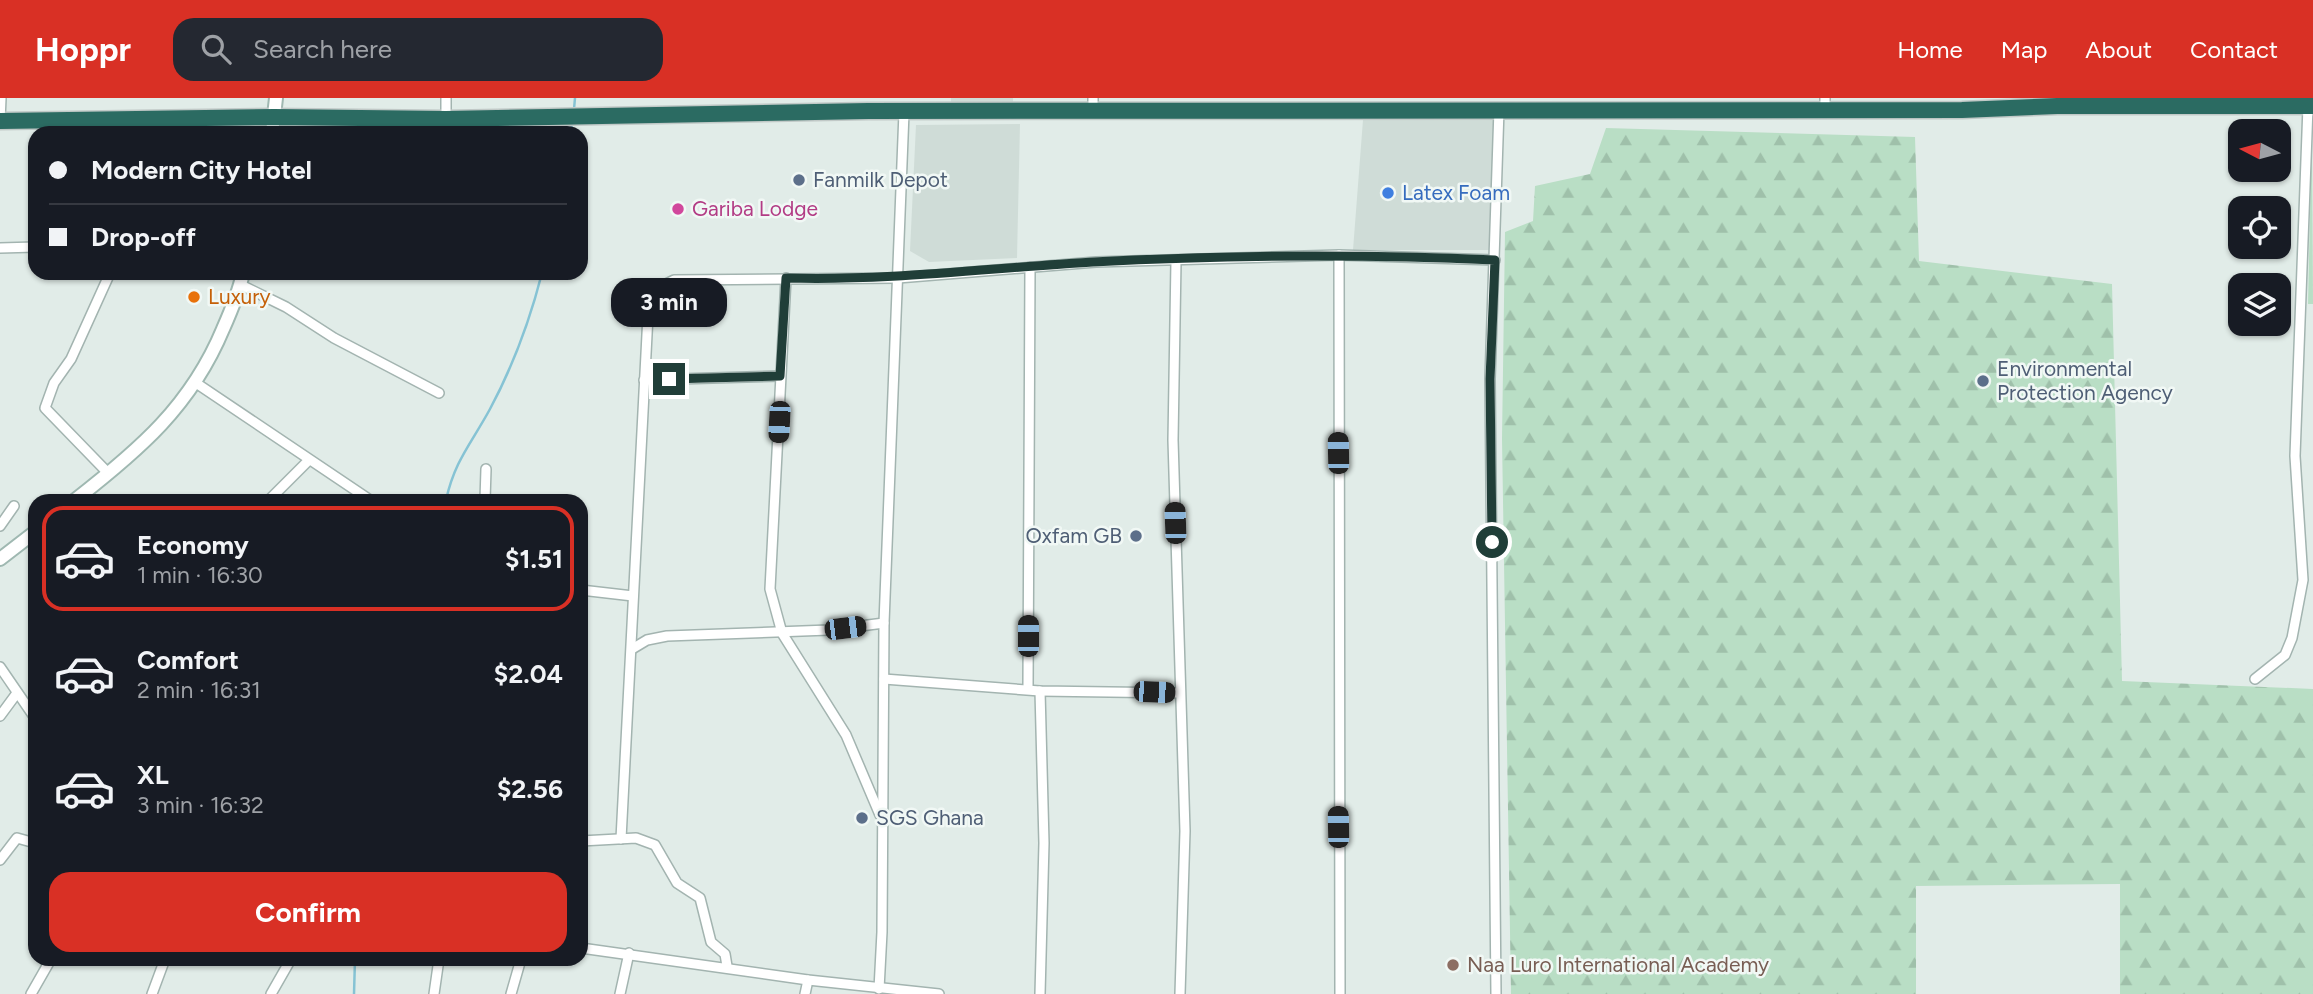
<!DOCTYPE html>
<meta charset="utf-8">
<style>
:root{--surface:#171b24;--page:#242831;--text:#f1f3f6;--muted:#9ea1a6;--line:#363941;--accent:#d93025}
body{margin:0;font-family:Figtree,sans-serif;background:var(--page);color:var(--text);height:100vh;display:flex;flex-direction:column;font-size:26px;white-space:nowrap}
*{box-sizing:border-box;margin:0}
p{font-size:23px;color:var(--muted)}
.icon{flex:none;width:38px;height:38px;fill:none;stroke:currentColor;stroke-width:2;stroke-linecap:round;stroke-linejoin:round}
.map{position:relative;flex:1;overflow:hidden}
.side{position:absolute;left:28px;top:396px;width:560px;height:472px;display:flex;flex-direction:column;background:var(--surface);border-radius:21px;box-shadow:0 2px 5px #0004}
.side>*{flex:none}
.banner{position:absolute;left:28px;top:28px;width:560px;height:154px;border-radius:21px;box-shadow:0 2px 5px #0004;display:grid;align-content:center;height:154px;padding:0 21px;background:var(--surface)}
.needle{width:46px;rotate:276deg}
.tools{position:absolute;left:2228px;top:21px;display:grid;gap:14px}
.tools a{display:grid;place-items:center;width:63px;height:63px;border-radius:14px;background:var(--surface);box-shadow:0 2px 5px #0004;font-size:35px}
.end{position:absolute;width:32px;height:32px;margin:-16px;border:9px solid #203e38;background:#fff;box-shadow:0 0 0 4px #fff}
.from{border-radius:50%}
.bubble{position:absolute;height:49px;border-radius:21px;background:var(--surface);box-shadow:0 2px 5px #0004;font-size:23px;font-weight:700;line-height:49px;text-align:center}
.car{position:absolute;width:21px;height:42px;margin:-21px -10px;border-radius:9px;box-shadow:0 0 5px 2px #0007;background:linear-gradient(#222 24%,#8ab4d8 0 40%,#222 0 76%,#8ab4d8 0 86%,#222 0)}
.banner b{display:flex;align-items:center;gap:24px;height:66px;font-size:26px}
.banner b+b{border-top:2px solid var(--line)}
.banner i{width:18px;height:18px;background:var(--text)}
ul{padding:12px 0 0;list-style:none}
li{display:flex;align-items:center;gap:21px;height:105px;margin:0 14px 10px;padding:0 7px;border:4px solid transparent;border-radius:21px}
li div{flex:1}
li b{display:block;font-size:26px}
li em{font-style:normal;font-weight:700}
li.active{border-color:var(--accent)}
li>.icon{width:63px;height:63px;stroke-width:1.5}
.cta{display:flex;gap:14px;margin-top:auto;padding:14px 21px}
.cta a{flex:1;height:80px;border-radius:21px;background:var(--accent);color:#fff;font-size:28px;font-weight:700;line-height:80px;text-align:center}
header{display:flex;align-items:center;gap:42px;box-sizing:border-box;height:98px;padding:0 35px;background:var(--accent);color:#fff}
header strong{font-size:33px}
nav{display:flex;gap:38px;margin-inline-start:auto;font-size:24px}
.search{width:490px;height:63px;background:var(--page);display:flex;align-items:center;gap:18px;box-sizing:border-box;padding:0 24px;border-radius:21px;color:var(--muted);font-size:26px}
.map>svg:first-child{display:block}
</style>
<header>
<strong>Hoppr</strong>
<div class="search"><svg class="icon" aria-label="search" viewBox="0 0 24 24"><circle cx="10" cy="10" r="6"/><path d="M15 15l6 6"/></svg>Search here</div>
<nav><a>Home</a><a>Map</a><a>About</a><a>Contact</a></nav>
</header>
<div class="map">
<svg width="2313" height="896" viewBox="0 0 2313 896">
<defs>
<pattern id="forest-firs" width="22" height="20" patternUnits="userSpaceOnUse" patternTransform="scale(1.75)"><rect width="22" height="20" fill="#b9dec5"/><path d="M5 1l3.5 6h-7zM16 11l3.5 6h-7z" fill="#9fc0aa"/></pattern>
</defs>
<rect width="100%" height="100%" fill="#e1ece8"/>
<g fill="#cfdcd7">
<rect x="951" y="0" width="62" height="5"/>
<path d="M 1495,21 L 1491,152 L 1353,152 L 1363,22 Z"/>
<path d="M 1020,26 L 1017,160 L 929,164 L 910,153 L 916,27 Z"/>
<path d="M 271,28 L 270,35 L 195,35 L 195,30 Z"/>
</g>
<g fill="url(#forest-firs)">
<path d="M 2312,29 L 2313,206 L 2308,206 Z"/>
<path d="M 1606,30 L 1915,39 L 1919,163 L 2112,186 L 2122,583 L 2313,591 L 2313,896 L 2120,896 L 2120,786 L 1916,788 L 1916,896 L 1511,896 L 1502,341 L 1505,134 L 1533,123 L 1535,88 L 1590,76 Z"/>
</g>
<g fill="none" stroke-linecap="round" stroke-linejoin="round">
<g stroke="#86c3d4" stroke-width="2.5">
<path d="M 574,11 L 575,0"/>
<path d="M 571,35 L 572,24"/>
<path d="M 446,402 C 455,362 471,346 490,311 C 513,268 530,222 542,175"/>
<path d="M 354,896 L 355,861"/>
</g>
<defs>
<g id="street">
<path d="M 1825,11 L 1825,0"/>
<path d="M 1093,14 L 1093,0"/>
<path d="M 446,21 L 446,0"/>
<path d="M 0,23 L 1,0"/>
<path d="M 0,150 L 35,149"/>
<path d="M 1339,157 L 1340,896"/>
<path d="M 1176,163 L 1173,342 L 1185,733 L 1180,896"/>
<path d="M 786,180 L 770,491 L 782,535 L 846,637 L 880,717"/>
<path d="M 241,187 L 286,209 L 334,240 L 439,295"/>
<path d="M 644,282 L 780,278"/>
<path d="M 196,285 L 370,402"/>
<path d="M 109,376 L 45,310 L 54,285 L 71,261 L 110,175"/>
<path d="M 269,402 L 309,362"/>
<path d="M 485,402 L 486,371"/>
<path d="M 0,428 L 14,408"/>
<path d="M 581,492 L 633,498"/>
<path d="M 632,551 L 647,542 L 667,538 L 829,532 L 884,525"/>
<path d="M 0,569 L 35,620"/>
<path d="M 884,581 L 1040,593 L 1179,595"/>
<path d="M 2255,581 L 2285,557 L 2292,540 L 2303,482 L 2295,358 L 2308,8"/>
<path d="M 1028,590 L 1030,169"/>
<path d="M 1040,593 L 1044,745 L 1040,896"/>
<path d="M 0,618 L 17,595"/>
<path d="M 621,741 L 648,217 C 650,198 656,190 674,182 L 898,180 L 1096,164 L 1339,157 L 1495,162"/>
<path d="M 581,743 L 636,740 L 655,747 L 677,785 L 700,800 L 711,844 L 725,856 L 727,868"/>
<path d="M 0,762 L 17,740 L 35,745"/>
<path d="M 581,850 L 808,882 L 939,896"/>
<path d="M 879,891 L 882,834 L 884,525 L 904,14"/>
<path d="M 31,896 L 51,861"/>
<path d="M 152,896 L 165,861"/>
<path d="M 271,896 L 291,861"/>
<path d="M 434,896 L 439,861"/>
<path d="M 511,896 L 521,861"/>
<path d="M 620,896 L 629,855"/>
<path d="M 805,896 L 808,882"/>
<path d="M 1496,896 L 1490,281 L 1499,11"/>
</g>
<g id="secondary">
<path d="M 272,35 L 276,0"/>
<path d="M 75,402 C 139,352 191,308 223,231 C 231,213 239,194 243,175"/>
<path d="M 0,461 L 35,434"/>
</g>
<path id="highway" d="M 0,23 L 274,19 L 446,21 L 868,13 L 1962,12 L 2057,8 L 2313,8"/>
</defs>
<use href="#street" stroke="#a3b4b0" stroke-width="12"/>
<use href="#secondary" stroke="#9fb8b1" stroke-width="16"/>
<use href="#highway" stroke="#c1c9c7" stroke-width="19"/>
<use href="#street" stroke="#fff" stroke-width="9"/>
<use href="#secondary" stroke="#fff" stroke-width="12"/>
<use href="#highway" stroke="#2b6b62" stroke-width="16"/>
</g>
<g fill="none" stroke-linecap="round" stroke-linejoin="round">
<path stroke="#203e38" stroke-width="9" d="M 669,281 L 780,278 L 786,180 C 889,183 990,170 1093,164 C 1227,157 1362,156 1495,162 L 1490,281 L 1492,444"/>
</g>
<g fill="#5c6f8a" stroke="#f1f8f5" stroke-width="2.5">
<circle cx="799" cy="82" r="7"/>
<circle cx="1983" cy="283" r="7"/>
<circle cx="1136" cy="438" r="7"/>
<circle cx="862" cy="720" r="7"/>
</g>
<circle fill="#3f7fe0" stroke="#f1f8f5" stroke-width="2.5" cx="1388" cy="95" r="7"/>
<circle fill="#d1479c" stroke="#f1f8f5" stroke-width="2.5" cx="678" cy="111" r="7"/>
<circle fill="#e8710a" stroke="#f1f8f5" stroke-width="2.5" cx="194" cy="199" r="7"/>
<circle fill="#8d6e63" stroke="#f1f8f5" stroke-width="2.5" cx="1453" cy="867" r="7"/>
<g text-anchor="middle" stroke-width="5" stroke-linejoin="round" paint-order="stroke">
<g font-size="21" fill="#4e5e75" stroke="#f1f8f5" text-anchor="start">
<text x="813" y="89">Fanmilk Depot</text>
<text x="1997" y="278">Environmental<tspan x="1997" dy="24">Protection Agency</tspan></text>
<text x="1122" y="445" text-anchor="end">Oxfam GB</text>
<text x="876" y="727">SGS Ghana</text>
</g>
<g font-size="21" fill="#366cbe" stroke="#f1f8f5" text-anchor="start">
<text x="1402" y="102">Latex Foam</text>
</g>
<g font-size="21" fill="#b23c85" stroke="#f1f8f5" text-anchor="start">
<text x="692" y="118">Gariba Lodge</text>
</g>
<g font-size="21" fill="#c56008" stroke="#f1f8f5" text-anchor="start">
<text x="208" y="206">Luxury</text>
</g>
<g font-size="21" fill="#785e54" stroke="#f1f8f5" text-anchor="start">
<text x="1467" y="874">Naa Luro International Academy</text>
</g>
</g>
</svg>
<div class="tools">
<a><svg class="needle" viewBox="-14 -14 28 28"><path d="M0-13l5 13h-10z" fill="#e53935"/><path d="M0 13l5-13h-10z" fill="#9ea1a6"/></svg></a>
<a><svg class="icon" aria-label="locate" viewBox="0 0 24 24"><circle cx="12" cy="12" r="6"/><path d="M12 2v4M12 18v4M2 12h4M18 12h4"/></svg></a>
<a><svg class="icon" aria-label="layers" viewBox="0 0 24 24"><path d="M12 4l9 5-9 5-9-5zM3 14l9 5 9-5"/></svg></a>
</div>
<i class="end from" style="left:1492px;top:444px"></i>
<i class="end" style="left:669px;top:281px"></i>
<div class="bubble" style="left:611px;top:180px;width:116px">3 min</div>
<i class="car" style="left:779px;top:324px;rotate:183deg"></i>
<i class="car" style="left:1338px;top:355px;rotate:359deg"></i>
<i class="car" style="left:1175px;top:425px;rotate:358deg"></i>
<i class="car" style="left:845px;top:530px;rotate:83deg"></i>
<i class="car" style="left:1028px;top:538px;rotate:0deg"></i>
<i class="car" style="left:1154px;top:594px;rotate:92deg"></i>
<i class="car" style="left:1338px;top:729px;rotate:359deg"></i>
<div class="banner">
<b><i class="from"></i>Modern City Hotel</b>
<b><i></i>Drop-off</b>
</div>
<section class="side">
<ul>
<li class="active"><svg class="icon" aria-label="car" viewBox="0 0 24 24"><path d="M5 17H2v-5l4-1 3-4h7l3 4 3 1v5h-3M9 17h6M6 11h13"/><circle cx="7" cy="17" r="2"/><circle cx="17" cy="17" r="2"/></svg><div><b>Economy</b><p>1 min · 16:30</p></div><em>$1.51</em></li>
<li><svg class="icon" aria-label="car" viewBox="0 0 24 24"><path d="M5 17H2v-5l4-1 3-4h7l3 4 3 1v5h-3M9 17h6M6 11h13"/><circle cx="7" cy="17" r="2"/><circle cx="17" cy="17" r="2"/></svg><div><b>Comfort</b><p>2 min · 16:31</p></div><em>$2.04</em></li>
<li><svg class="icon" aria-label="car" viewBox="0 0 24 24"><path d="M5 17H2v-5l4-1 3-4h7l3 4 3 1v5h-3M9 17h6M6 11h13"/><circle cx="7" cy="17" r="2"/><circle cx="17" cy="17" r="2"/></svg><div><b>XL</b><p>3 min · 16:32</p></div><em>$2.56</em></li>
</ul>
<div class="cta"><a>Confirm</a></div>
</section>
</div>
